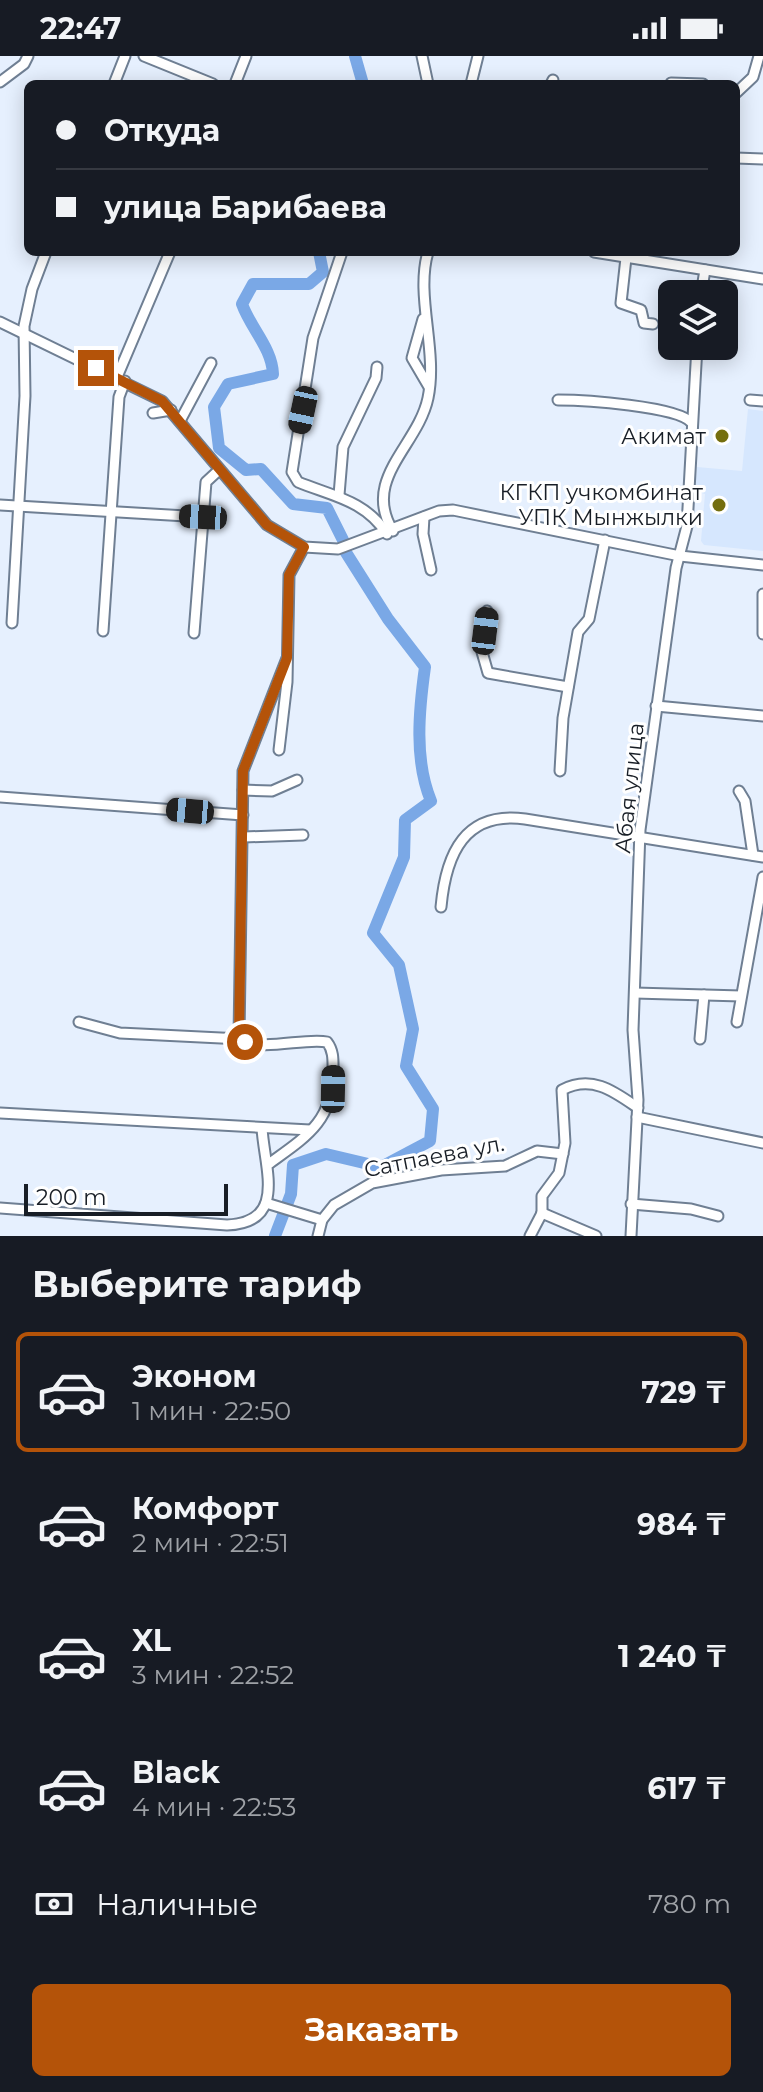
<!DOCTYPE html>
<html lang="ru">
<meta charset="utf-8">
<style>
:root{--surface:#171b24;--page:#20242c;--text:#f1f3f6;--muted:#9ea1a6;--line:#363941;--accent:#b45309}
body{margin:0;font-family:Montserrat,sans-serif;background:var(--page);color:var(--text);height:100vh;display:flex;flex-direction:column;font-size:30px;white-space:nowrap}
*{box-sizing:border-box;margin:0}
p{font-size:26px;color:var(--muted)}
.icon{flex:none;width:44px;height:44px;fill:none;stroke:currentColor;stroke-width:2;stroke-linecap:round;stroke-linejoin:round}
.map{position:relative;height:1180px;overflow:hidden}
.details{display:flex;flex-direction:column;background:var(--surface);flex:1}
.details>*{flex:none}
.top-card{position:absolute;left:24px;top:24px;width:716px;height:176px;border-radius:12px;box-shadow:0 4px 20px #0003;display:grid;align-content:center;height:176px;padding:0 32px;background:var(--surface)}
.fabs{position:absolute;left:658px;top:224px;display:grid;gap:16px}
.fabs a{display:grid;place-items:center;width:80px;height:80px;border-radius:12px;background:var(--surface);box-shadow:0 4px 20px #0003;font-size:40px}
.scale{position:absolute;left:24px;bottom:20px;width:204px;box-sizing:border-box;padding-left:8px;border:4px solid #181e26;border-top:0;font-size:22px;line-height:28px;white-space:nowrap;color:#181e26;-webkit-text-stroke:6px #fff;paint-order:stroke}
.end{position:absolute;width:36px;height:36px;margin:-18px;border:10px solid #b45309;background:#fff;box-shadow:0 0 0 4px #fff}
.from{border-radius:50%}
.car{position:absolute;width:24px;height:48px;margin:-24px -12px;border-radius:10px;box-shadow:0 0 6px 2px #0007;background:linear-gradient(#222 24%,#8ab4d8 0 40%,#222 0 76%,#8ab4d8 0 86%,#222 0)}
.top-card b{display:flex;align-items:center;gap:28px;height:76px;font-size:30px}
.top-card b+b{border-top:2px solid var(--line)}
.top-card i{width:20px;height:20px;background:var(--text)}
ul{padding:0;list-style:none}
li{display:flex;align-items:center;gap:24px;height:120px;margin:0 16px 12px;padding:0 16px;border:4px solid transparent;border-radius:12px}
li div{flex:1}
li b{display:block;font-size:30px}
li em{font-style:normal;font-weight:700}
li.active{border-color:var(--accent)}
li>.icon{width:72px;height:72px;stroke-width:1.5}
h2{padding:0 32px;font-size:36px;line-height:96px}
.pay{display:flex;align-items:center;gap:20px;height:88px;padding:0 32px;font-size:30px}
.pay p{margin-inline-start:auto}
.primary-button{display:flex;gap:16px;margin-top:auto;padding:16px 32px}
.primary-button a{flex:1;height:92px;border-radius:12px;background:var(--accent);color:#fff;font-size:32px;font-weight:700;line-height:92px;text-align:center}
.status{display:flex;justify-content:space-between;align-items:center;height:56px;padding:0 40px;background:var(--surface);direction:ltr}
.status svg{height:22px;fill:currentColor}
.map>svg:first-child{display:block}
</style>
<div class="status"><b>22:47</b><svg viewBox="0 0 49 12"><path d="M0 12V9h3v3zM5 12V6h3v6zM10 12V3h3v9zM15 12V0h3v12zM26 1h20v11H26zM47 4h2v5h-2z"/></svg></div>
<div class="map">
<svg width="763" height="1180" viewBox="0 0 763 1180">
<rect width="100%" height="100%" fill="#e6f0fe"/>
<path fill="#d6e7fe" d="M 748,353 L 763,355 L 763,495 L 704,489 L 701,485 L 705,438 L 695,435 L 697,411 L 742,415 Z"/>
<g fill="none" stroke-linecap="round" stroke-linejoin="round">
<g stroke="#7aa8e6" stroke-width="12">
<path d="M 355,0 L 363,28"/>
<path d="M 319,196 L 323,216 L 309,228 L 253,228 L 242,248 C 251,273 272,292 273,318 L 228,328 L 214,351 L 219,392 L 246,414 L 261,413 L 293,448 L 327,452 L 343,484"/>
<path d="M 275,1180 L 291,1138 L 293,1109 L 326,1098 L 381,1111 L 430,1085 L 433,1053 L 406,1010 L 413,973 L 399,909 L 373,877 L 404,801 L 405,764 L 431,745 C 414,704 419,654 425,611 L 388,563 L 345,495"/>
</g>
<defs>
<g id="minor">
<path d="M 144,0 L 213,28"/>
<path d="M 422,0 L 428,28"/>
<path d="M 0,26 L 24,8 L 28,0"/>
<path d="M 671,27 L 703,28"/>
<path d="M 114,28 L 125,0"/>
<path d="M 235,28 L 246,0"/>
<path d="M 471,28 L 478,0"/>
<path d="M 551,28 L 553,24"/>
<path d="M 736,37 L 753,21 L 759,0"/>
<path d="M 736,102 L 763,103"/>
<path d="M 342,196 L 313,282 L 292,416 L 298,426 C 332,440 365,444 387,478"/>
<path d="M 594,196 L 763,223"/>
<path d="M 626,202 L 621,247 L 641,254 L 644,267 L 653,268"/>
<path d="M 701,238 L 705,214"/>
<path d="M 423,263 L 412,302 L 429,331"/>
<path d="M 0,266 L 162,345 L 267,469 L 304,491 L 338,493 L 439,455 L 453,454 L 680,500 L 763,509"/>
<path d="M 117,321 L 170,196"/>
<path d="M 558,344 C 583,344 678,350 692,367"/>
<path d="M 750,344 L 763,345"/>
<path d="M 153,357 L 171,354"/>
<path d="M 180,365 L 211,307"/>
<path d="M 339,439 L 343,391 L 376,322 L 377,311"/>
<path d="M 0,449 L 203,461"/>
<path d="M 424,461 L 423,478 L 431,514"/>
<path d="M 393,475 C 361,423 418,390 428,342 C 438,294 415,240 428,196"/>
<path d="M 763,538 L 763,578"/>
<path d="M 487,555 L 482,596 L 488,617 L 568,631"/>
<path d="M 12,567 L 25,340 L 24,270 L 32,233 L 46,196"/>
<path d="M 103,575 L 119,341 L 125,325"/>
<path d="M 194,577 L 206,426 L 219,414"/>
<path d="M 656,650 L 763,660"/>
<path d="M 279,694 L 287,626 L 289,519 L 304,491"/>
<path d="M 560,715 L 563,662 L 578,576 L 589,563 L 605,484"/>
<path d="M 243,734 L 272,735 L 297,724"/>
<path d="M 739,735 L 745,745 L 753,799"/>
<path d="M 0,741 L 243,759"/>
<path d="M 244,781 L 303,779"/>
<path d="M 441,851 C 446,797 465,755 525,763 L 763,801"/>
<path d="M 635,937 L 741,940"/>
<path d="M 79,966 L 120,977 L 241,983"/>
<path d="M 737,966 L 763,821"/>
<path d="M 700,983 L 704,939"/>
<path d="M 0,1057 L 310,1074"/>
<path d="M 637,1061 L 763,1087"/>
<path d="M 270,1107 C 306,1081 333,1065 333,1016 C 333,1005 334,995 327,986 C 304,981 256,998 239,981 L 243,715 L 287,602"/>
<path d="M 266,1147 L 322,1164"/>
<path d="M 631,1148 L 691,1153 L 718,1160"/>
<path d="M 0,1152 L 227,1169 C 288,1167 264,1111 262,1072"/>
<path d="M 542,1157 L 542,1140 L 559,1117 L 565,1087 L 562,1034 C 592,1018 615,1036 638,1052"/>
<path d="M 542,1157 L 596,1180"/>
<path d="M 318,1180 L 322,1164 L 334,1149 L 372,1127 L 441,1114 L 505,1110 L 537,1095 L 563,1098"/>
<path d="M 530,1180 L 542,1157"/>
<path d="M 631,1180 L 638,1044 L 633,974 L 640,774 L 676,512 L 687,470 L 697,290"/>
</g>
</defs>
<use href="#minor" stroke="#6f7f93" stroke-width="13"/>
<use href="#minor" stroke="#fff" stroke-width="9"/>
</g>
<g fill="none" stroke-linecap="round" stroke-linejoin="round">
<path stroke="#b45309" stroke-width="10" d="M 96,312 L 162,345 L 267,469 L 304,491 L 289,519 L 287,602 L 243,715 L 239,981 L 245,986"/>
</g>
<g fill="#746e0e" stroke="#fff" stroke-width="3">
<circle cx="722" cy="380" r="8"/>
<circle cx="719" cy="449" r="8"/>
</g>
<g text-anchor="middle" stroke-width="6" stroke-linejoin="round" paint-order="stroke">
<g font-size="22" fill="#181e26" stroke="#fff" text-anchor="end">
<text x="706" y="388">Акимат</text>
<text x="703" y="444">КГКП учкомбинат<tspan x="703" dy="25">УПК Мынжылки</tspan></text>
</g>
<g font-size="22" fill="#181e26" stroke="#fff">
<text transform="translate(629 732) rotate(-84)" y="8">Абая улица</text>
<text transform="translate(434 1100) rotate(-11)" y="8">Сатпаева ул.</text>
</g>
</g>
</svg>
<div class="fabs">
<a><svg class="icon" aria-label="layers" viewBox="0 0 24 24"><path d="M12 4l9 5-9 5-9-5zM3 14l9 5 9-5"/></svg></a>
</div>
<div class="scale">200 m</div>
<i class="end from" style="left:245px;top:986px"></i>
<i class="end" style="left:96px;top:312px"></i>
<i class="car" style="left:303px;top:354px;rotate:192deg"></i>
<i class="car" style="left:203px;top:461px;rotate:273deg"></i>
<i class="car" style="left:485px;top:575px;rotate:7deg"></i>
<i class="car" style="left:190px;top:755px;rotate:275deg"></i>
<i class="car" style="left:333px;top:1033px;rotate:1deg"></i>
<div class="top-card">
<b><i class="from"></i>Откуда</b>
<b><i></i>улица Барибаева</b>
</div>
</div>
<section class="details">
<h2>Выберите тариф</h2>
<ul>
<li class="active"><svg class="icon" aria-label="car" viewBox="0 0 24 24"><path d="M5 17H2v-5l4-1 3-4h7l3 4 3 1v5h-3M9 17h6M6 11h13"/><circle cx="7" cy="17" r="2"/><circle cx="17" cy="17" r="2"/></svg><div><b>Эконом</b><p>1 мин · 22:50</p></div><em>729 ₸</em></li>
<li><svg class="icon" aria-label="car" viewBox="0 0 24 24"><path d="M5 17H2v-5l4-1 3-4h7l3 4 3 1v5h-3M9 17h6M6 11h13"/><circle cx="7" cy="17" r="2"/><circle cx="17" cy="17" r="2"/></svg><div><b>Комфорт</b><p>2 мин · 22:51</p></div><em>984 ₸</em></li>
<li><svg class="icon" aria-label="car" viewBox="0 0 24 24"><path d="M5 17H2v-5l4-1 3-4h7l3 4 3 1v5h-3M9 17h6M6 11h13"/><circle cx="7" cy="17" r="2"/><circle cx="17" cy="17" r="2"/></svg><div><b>XL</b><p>3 мин · 22:52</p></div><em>1 240 ₸</em></li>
<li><svg class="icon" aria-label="car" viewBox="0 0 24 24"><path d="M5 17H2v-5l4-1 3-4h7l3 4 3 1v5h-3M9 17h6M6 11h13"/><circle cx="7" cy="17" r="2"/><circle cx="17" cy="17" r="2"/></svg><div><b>Black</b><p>4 мин · 22:53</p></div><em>617 ₸</em></li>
</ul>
<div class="pay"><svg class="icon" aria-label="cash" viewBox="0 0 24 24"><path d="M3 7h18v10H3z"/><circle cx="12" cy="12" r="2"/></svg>Наличные<p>780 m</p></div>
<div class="primary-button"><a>Заказать</a></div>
</section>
